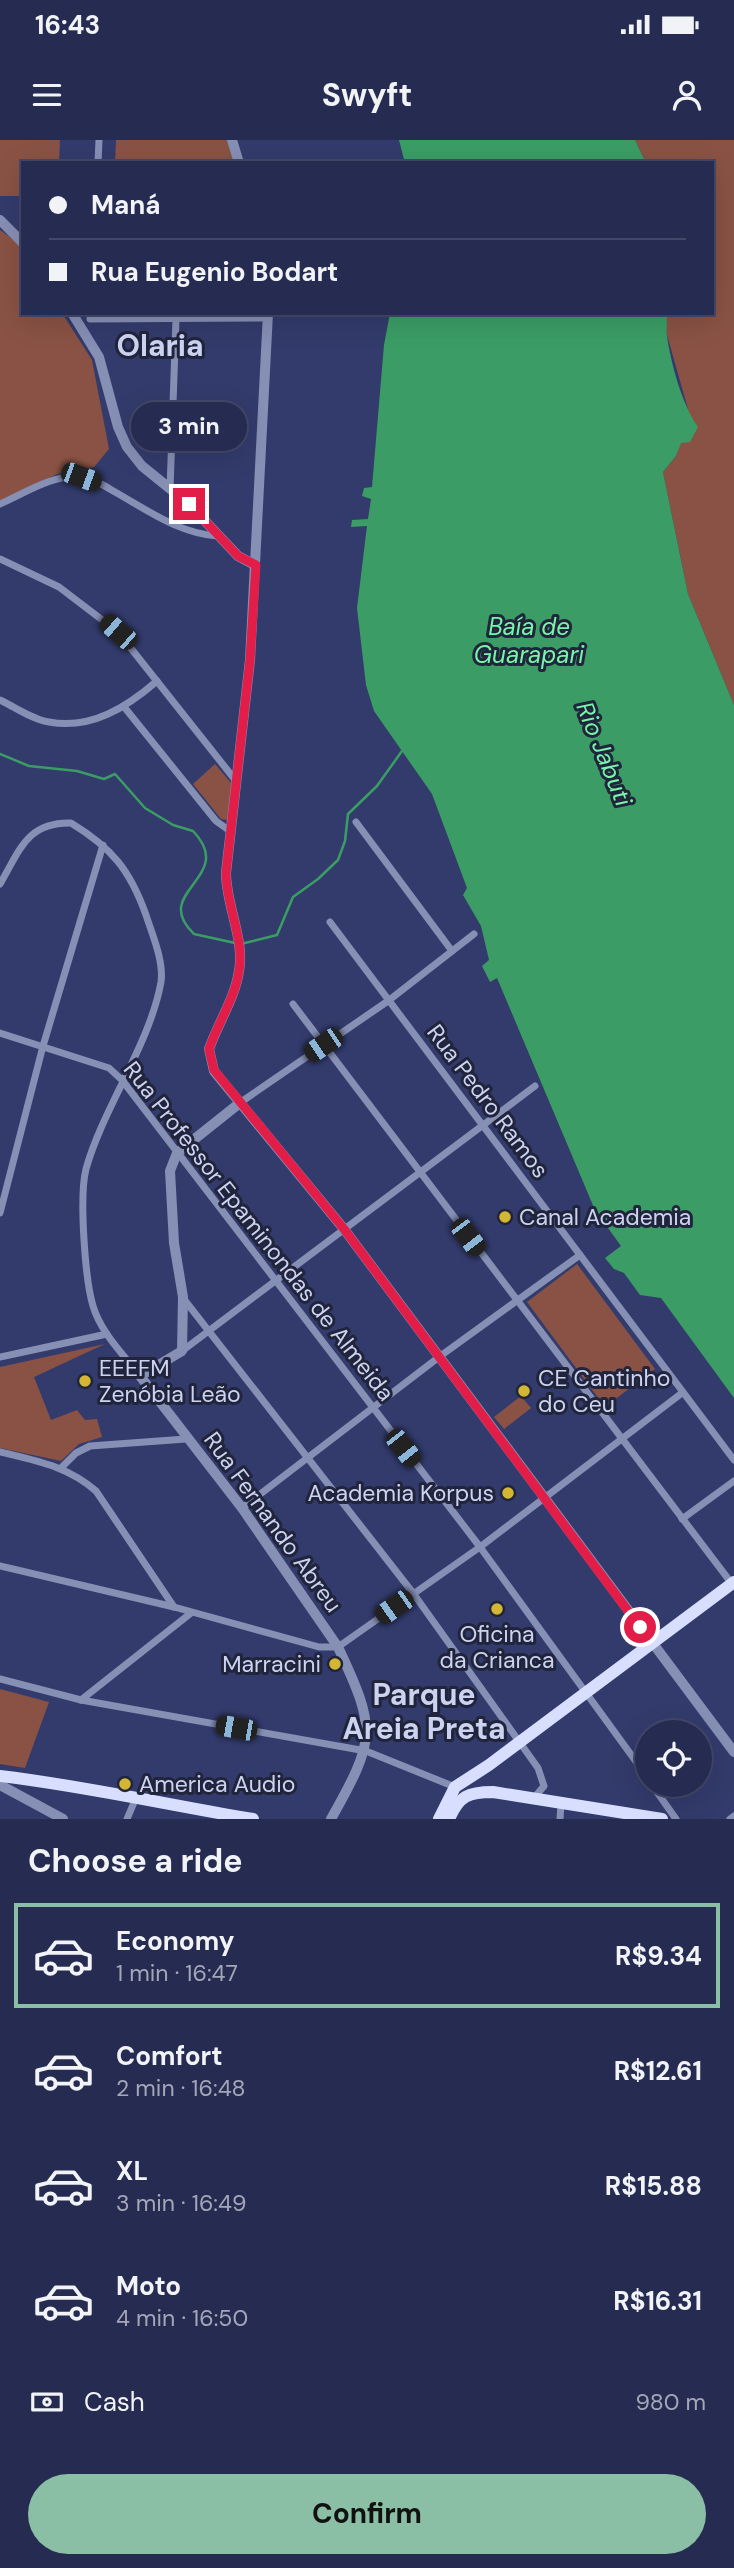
<!DOCTYPE html>
<meta charset="utf-8">
<style>
:root{--surface:#262c51;--page:#32385b;--text:#f1f3f6;--muted:#a4a7b7;--line:#424868;--accent:#8abfa5}
body{margin:0;font-family:"DM Sans",sans-serif;background:var(--page);color:var(--text);height:100vh;display:flex;flex-direction:column;font-size:26px;white-space:nowrap}
*{box-sizing:border-box;margin:0}
p{font-size:23px;color:var(--muted)}
.icon{flex:none;width:38px;height:38px;fill:none;stroke:currentColor;stroke-width:2;stroke-linecap:round;stroke-linejoin:round}
.map{position:relative;height:1679px;overflow:hidden}
.side{display:flex;flex-direction:column;background:var(--surface);flex:1}
.side>*{flex:none}
.hud{position:absolute;left:21px;top:21px;width:693px;height:154px;border-radius:0px;box-shadow:0 7px 28px #0002,0 0 0 2px var(--line);display:grid;align-content:center;height:154px;padding:0 28px;background:var(--surface)}
.fabs{position:absolute;left:635px;top:1580px;display:grid;gap:14px}
.fabs a{display:grid;place-items:center;width:77px;height:77px;border-radius:50%;background:var(--surface);box-shadow:0 7px 28px #0002,0 0 0 2px var(--line);font-size:35px}
.end{position:absolute;width:32px;height:32px;margin:-16px;border:9px solid #e11d48;background:#fff;box-shadow:0 0 0 4px #fff}
.from{border-radius:50%}
.bubble{position:absolute;height:49px;border-radius:24px;background:var(--surface);box-shadow:0 7px 28px #0002,0 0 0 2px var(--line);font-size:23px;font-weight:700;line-height:49px;text-align:center}
.car{position:absolute;width:21px;height:42px;margin:-21px -10px;border-radius:9px;box-shadow:0 0 5px 2px #0007;background:linear-gradient(#222 24%,#8ab4d8 0 40%,#222 0 76%,#8ab4d8 0 86%,#222 0)}
.hud b{display:flex;align-items:center;gap:24px;height:66px;font-size:26px}
.hud b+b{border-top:2px solid var(--line)}
.hud i{width:18px;height:18px;background:var(--text)}
ul{padding:0;list-style:none}
li{display:flex;align-items:center;gap:21px;height:105px;margin:0 14px 10px;padding:0 14px;border:4px solid transparent;border-radius:0px}
li div{flex:1}
li b{display:block;font-size:26px}
li em{font-style:normal;font-weight:700}
li.active{border-color:var(--accent)}
li>.icon{width:63px;height:63px;stroke-width:1.5}
h2{padding:0 28px;font-size:32px;line-height:84px}
.pay{display:flex;align-items:center;gap:18px;height:77px;padding:0 28px;font-size:26px}
.pay p{margin-inline-start:auto}
.action{display:flex;gap:14px;margin-top:auto;padding:14px 28px}
.action a{flex:1;height:80px;border-radius:42px;background:var(--accent);color:#111;font-size:28px;font-weight:700;line-height:80px;text-align:center}
.status{display:flex;justify-content:space-between;align-items:center;height:49px;padding:0 35px;background:var(--surface);direction:ltr}
.status svg{height:19px;fill:currentColor}
header{display:flex;justify-content:space-between;align-items:center;height:91px;padding:0 28px;background:var(--surface);font-size:32px;font-weight:700}
.map>svg:first-child{display:block}
</style>
<div class="status"><b>16:43</b><svg viewBox="0 0 49 12"><path d="M0 12V9h3v3zM5 12V6h3v6zM10 12V3h3v9zM15 12V0h3v12zM26 1h20v11H26zM47 4h2v5h-2z"/></svg></div>
<header><svg class="icon" aria-label="menu" viewBox="0 0 24 24"><path d="M4 6h16M4 12h16M4 18h16"/></svg>Swyft<svg class="icon" aria-label="person" viewBox="0 0 24 24"><circle cx="12" cy="8" r="4"/><path d="M4 21q1-7 8-7t8 7"/></svg></header>
<div class="map">
<svg width="734" height="1679" viewBox="0 0 734 1679">
<rect width="100%" height="100%" fill="#333b6c"/>
<g fill="#895244">
<path d="M 0,0 L 60,0 L 59,23 L 23,23 L 23,56 L 0,56 Z"/>
<path d="M 116,0 L 227,0 L 234,23 L 115,23 Z"/>
<path d="M 635,0 L 734,0 L 734,565 L 688,454 L 663,332 L 676,316 L 690,276 L 667,195 L 666,173 L 712,173 L 712,23 L 646,23 Z"/>
<path d="M 0,90 L 17,102 L 23,111 L 23,173 L 62,173 L 92,220 L 109,309 L 94,327 L 57,334 L 0,363 Z"/>
<path d="M 215,624 L 232,644 L 227,680 L 221,679 L 193,644 Z"/>
<path d="M 577,1124 L 655,1229 L 605,1267 L 527,1162 Z"/>
<path d="M 105,1204 L 34,1237 L 51,1280 L 77,1270 L 85,1280 L 97,1279 L 102,1297 L 79,1304 L 61,1321 L 0,1308 L 0,1227 Z"/>
<path d="M 521,1256 L 531,1268 L 504,1289 L 494,1277 Z"/>
<path d="M 0,1549 L 49,1562 L 25,1628 L 0,1624 Z"/>
</g>
<g fill="#3b9d65">
<path d="M 399,0 L 635,0 L 646,23 L 405,23 Z"/>
<path d="M 390,173 L 666,173 C 668,181 666,188 667,196 C 671,224 682,264 698,287 L 690,302 L 681,303 L 676,316 L 663,332 L 688,454 L 734,565 L 734,1258 L 661,1158 L 640,1155 L 624,1133 L 614,1129 L 605,1118 L 621,1106 L 595,1070 L 497,838 L 490,842 L 482,826 L 489,820 L 481,786 L 463,755 L 467,748 L 432,654 L 374,571 L 366,545 L 357,468 L 367,386 L 351,387 L 352,380 L 368,379 L 371,359 L 362,356 L 364,348 L 372,347 L 384,205 Z"/>
</g>
<g fill="none" stroke-linecap="round" stroke-linejoin="round">
<g stroke="#3b9d65" stroke-width="2.5">
<path d="M 0,614 L 29,626 L 77,631 L 104,639 L 115,634 L 145,668 L 173,685 L 193,691 C 238,738 149,751 194,794 L 235,803"/>
<path d="M 241,804 L 277,795 L 293,757 L 318,739 L 338,720 L 345,701 L 348,674 L 377,646 L 402,611"/>
</g>
<g stroke="#868fb4" stroke-width="7">
<path d="M 98,23 L 99,0"/>
<path d="M 90,179 L 268,178"/>
<path d="M 170,349 L 176,179"/>
<path d="M 0,364 C 23,354 55,333 81,337 C 93,338 105,346 115,352 C 147,370 180,394 218,396"/>
<path d="M 0,419 L 59,447 L 118,492 L 236,641"/>
<path d="M 0,560 C 15,567 33,580 49,582 C 91,590 127,567 157,541"/>
<path d="M 125,568 L 216,681 L 230,691"/>
<path d="M 356,682 L 452,811"/>
<path d="M 0,744 C 20,710 27,682 71,683 C 112,708 130,730 146,775 C 152,794 164,821 161,842 C 150,904 103,968 86,1029 C 79,1056 85,1139 93,1166 C 101,1193 124,1215 140,1236"/>
<path d="M 330,782 L 734,1320"/>
<path d="M 293,864 L 732,1444"/>
<path d="M 0,893 L 109,928 L 122,940 L 480,1407 L 648,1638"/>
<path d="M 241,962 L 388,861 L 474,794"/>
<path d="M 0,1073 L 43,906 L 103,705"/>
<path d="M 183,1158 L 413,1453 L 538,1628 L 544,1646 L 534,1658"/>
<path d="M 182,1211 L 535,946"/>
<path d="M 0,1217 L 107,1194"/>
<path d="M 0,1312 C 37,1321 67,1326 96,1351 L 174,1467"/>
<path d="M 62,1327 L 76,1313 L 90,1306 L 186,1299"/>
<path d="M 242,1368 L 439,1217 L 580,1115"/>
<path d="M 682,1379 L 734,1341"/>
<path d="M 0,1426 L 174,1467 L 319,1507 L 338,1507 L 480,1407 L 682,1253"/>
<path d="M 0,1539 L 81,1560 L 366,1611 L 455,1647"/>
<path d="M 81,1560 L 191,1473"/>
<path d="M 652,1645 L 676,1679"/>
<path d="M 127,1679 L 135,1660"/>
<path d="M 560,1679 L 561,1664"/>
<path d="M 730,1679 L 734,1676"/>
</g>
<g stroke="#868fb4" stroke-width="10">
<path d="M 232,0 L 239,23"/>
<path d="M 0,80 L 23,103"/>
<path d="M 72,173 L 99,217 L 118,287 L 127,307 L 142,326 L 189,364 L 238,416 L 255,425"/>
<path d="M 268,173 L 250,520 L 226,733 C 226,765 245,800 239,831 C 235,858 218,883 209,909 L 214,931 L 344,1089 L 734,1612"/>
<path d="M 241,962 L 177,1013 L 170,1031 L 174,1103 L 183,1157 L 182,1211 L 140,1236 L 242,1368 L 338,1507 C 377,1590 376,1599 331,1679"/>
<path d="M 0,1645 L 63,1679"/>
</g>
<g stroke="#d8dffe" stroke-width="12">
<path d="M 0,1636 C 85,1646 168,1665 253,1679"/>
<path d="M 439,1679 L 455,1647 L 489,1625 L 734,1442"/>
<path d="M 449,1679 C 459,1656 468,1652 493,1652 L 662,1679"/>
</g>
</g>
<g fill="none" stroke-linecap="round" stroke-linejoin="round">
<path stroke="#e11d48" stroke-width="9" d="M 189,364 L 238,416 L 256,425 L 250,520 L 226,733 C 226,765 245,800 239,831 C 235,858 218,883 209,909 L 214,930 L 344,1089 L 640,1487"/>
</g>
<g fill="#d4b635" stroke="#21253b" stroke-width="2.5">
<circle cx="505" cy="1077" r="7"/>
<circle cx="85" cy="1241" r="7"/>
<circle cx="524" cy="1251" r="7"/>
<circle cx="508" cy="1353" r="7"/>
<circle cx="497" cy="1469" r="7"/>
<circle cx="335" cy="1524" r="7"/>
<circle cx="125" cy="1644" r="7"/>
</g>
<g text-anchor="middle" stroke-width="6" stroke-linejoin="round" paint-order="stroke">
<g font-size="23" fill="#ccd3f1" stroke="#21253b">
<text transform="translate(488 961) rotate(53)" y="8">Rua Pedro Ramos</text>
<text transform="translate(259 1091) rotate(52)" y="8">Rua Professor Epaminondas de Almeida</text>
<text transform="translate(273 1382) rotate(54)" y="8">Rua Fernando Abreu</text>
</g>
<g font-size="23" fill="#ccd3f1" stroke="#21253b" text-anchor="start">
<text x="519" y="1085">Canal Academia</text>
<text x="99" y="1236">EEEFM<tspan x="99" dy="26">Zenóbia Leão</tspan></text>
<text x="538" y="1246">CE Cantinho<tspan x="538" dy="26">do Ceu</tspan></text>
<text x="494" y="1361" text-anchor="end">Academia Korpus</text>
<text x="497" y="1502" text-anchor="middle">Oficina<tspan x="497" dy="26">da Crianca</tspan></text>
<text x="321" y="1532" text-anchor="end">Marracini</text>
<text x="139" y="1652">America Audio</text>
</g>
<g font-size="24" font-style="italic" fill="#77f5a9" stroke="#21253b">
<text x="529" y="495">Baía de<tspan x="529" dy="28">Guarapari</tspan></text>
<text transform="translate(604 614) rotate(68)" y="8">Rio Jabuti</text>
</g>
<g font-size="30" font-weight="bold" fill="#ccd3f1" stroke="#21253b">
<text x="160" y="216">Olaria</text>
<text x="424" y="1565">Parque<tspan x="424" dy="34">Areia Preta</tspan></text>
</g>
</g>
</svg>
<div class="fabs">
<a><svg class="icon" aria-label="locate" viewBox="0 0 24 24"><circle cx="12" cy="12" r="6"/><path d="M12 2v4M12 18v4M2 12h4M18 12h4"/></svg></a>
</div>
<i class="end from" style="left:640px;top:1487px"></i>
<i class="end" style="left:189px;top:364px"></i>
<div class="bubble" style="left:131px;top:262px;width:116px">3 min</div>
<i class="car" style="left:81px;top:337px;rotate:110deg"></i>
<i class="car" style="left:118px;top:492px;rotate:311deg"></i>
<i class="car" style="left:323px;top:905px;rotate:236deg"></i>
<i class="car" style="left:468px;top:1097px;rotate:143deg"></i>
<i class="car" style="left:403px;top:1308px;rotate:142deg"></i>
<i class="car" style="left:394px;top:1467px;rotate:235deg"></i>
<i class="car" style="left:236px;top:1588px;rotate:280deg"></i>
<div class="hud">
<b><i class="from"></i>Maná</b>
<b><i></i>Rua Eugenio Bodart</b>
</div>
</div>
<section class="side">
<h2>Choose a ride</h2>
<ul>
<li class="active"><svg class="icon" aria-label="car" viewBox="0 0 24 24"><path d="M5 17H2v-5l4-1 3-4h7l3 4 3 1v5h-3M9 17h6M6 11h13"/><circle cx="7" cy="17" r="2"/><circle cx="17" cy="17" r="2"/></svg><div><b>Economy</b><p>1 min · 16:47</p></div><em>R$9.34</em></li>
<li><svg class="icon" aria-label="car" viewBox="0 0 24 24"><path d="M5 17H2v-5l4-1 3-4h7l3 4 3 1v5h-3M9 17h6M6 11h13"/><circle cx="7" cy="17" r="2"/><circle cx="17" cy="17" r="2"/></svg><div><b>Comfort</b><p>2 min · 16:48</p></div><em>R$12.61</em></li>
<li><svg class="icon" aria-label="car" viewBox="0 0 24 24"><path d="M5 17H2v-5l4-1 3-4h7l3 4 3 1v5h-3M9 17h6M6 11h13"/><circle cx="7" cy="17" r="2"/><circle cx="17" cy="17" r="2"/></svg><div><b>XL</b><p>3 min · 16:49</p></div><em>R$15.88</em></li>
<li><svg class="icon" aria-label="car" viewBox="0 0 24 24"><path d="M5 17H2v-5l4-1 3-4h7l3 4 3 1v5h-3M9 17h6M6 11h13"/><circle cx="7" cy="17" r="2"/><circle cx="17" cy="17" r="2"/></svg><div><b>Moto</b><p>4 min · 16:50</p></div><em>R$16.31</em></li>
</ul>
<div class="pay"><svg class="icon" aria-label="cash" viewBox="0 0 24 24"><path d="M3 7h18v10H3z"/><circle cx="12" cy="12" r="2"/></svg>Cash<p>980 m</p></div>
<div class="action"><a>Confirm</a></div>
</section>
